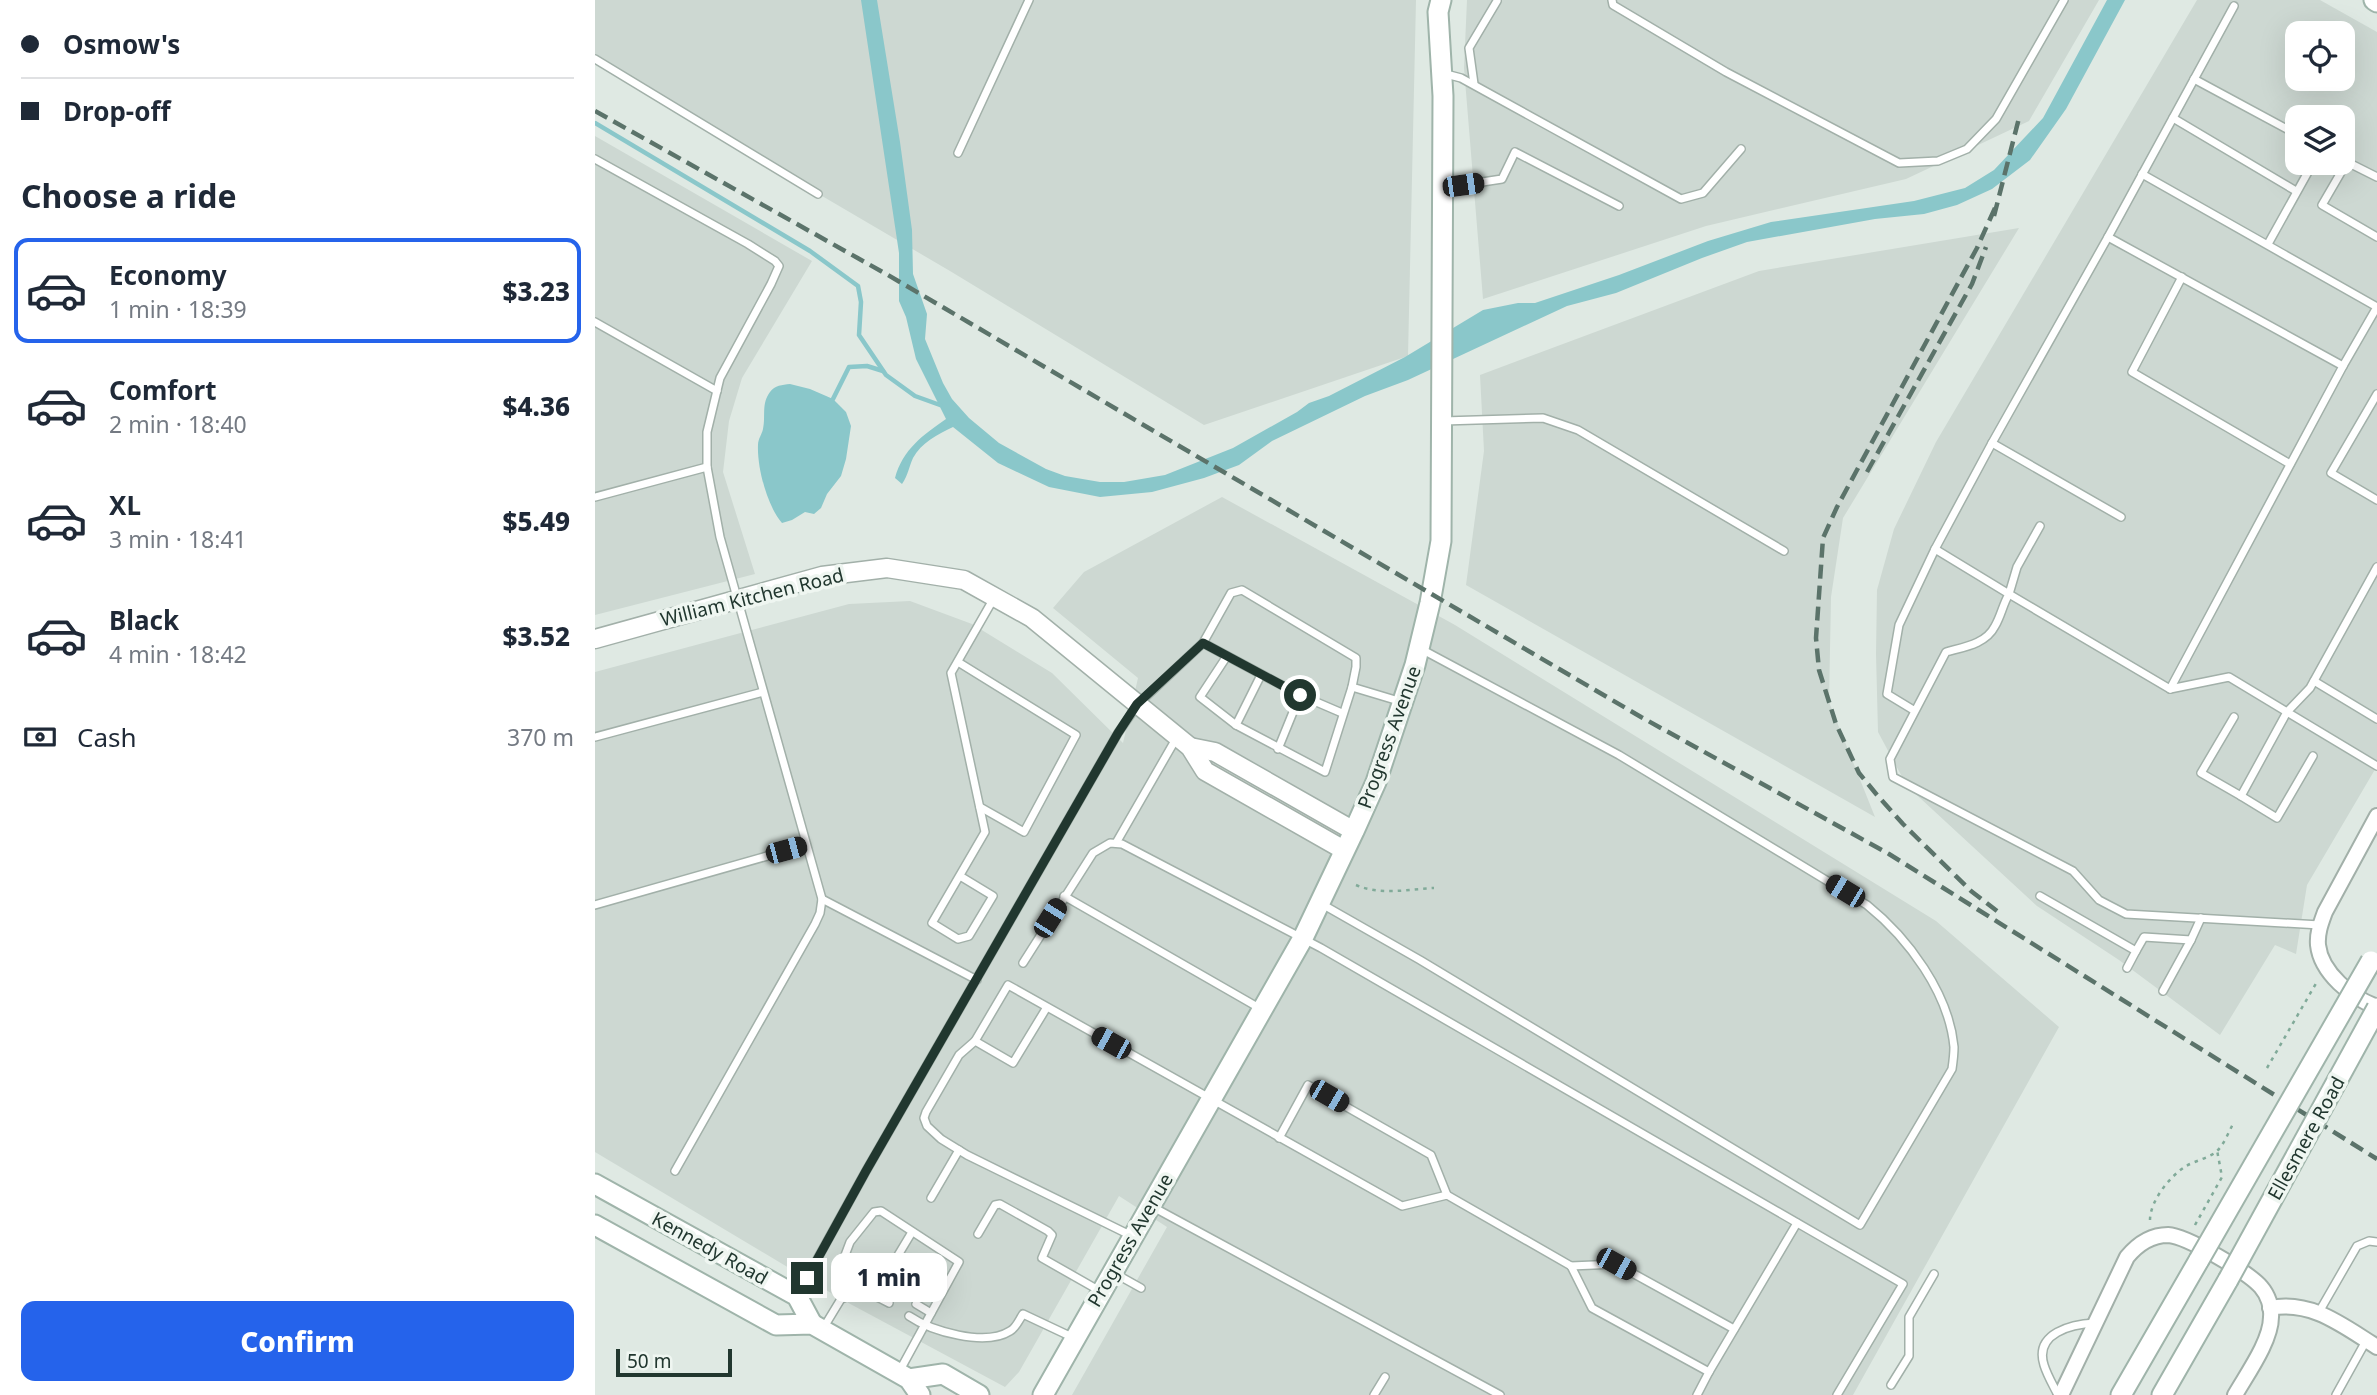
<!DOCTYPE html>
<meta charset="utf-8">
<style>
:root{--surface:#fff;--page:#f6f6f7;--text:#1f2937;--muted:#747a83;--line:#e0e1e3;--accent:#2563eb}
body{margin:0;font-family:"Noto Sans",sans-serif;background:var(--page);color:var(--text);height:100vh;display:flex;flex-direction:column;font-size:26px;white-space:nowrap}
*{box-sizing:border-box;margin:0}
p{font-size:23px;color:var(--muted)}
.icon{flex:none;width:38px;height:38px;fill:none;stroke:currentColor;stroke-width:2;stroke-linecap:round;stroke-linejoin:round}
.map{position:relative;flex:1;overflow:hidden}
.details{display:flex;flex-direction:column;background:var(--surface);width:595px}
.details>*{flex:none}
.guide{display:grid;align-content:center;height:154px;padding:0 21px;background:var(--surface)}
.tools{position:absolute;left:1690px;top:21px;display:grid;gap:14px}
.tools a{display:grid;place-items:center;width:70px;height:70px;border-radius:14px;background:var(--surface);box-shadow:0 7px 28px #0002;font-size:35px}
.scale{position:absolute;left:21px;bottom:18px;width:116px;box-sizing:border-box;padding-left:7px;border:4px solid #21372f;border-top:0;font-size:19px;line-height:24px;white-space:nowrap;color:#21372f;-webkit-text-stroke:5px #eff6f1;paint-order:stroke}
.end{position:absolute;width:32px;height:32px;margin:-16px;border:9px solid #21372f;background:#fff;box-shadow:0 0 0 4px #fff}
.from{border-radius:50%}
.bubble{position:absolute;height:49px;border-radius:14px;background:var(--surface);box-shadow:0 7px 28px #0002;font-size:23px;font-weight:800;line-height:49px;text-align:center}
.car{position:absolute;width:21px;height:42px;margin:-21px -10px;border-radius:9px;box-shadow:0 0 5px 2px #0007;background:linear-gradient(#222 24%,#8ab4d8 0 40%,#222 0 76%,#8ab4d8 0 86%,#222 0)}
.guide b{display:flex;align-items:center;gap:24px;height:66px;font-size:26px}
.guide b+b{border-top:2px solid var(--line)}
.guide i{width:18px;height:18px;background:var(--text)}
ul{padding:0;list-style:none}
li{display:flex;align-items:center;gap:21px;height:105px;margin:0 14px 10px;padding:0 7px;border:4px solid transparent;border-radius:14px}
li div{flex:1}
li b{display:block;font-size:26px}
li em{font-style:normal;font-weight:800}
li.active{border-color:var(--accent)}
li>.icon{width:63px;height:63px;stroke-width:1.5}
h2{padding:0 21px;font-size:32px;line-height:84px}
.pay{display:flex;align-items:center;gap:18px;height:77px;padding:0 21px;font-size:26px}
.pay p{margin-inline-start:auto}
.action{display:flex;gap:14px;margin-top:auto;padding:14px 21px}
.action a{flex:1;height:80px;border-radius:14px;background:var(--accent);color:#fff;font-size:28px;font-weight:800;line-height:80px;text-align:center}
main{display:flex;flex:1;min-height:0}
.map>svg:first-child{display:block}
</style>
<main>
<section class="details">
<div class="guide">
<b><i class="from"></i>Osmow's</b>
<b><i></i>Drop-off</b>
</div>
<h2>Choose a ride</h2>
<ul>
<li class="active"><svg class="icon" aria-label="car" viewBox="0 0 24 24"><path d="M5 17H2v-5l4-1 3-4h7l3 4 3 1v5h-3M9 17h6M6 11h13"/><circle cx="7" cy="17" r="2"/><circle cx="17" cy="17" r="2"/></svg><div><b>Economy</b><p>1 min · 18:39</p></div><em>$3.23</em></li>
<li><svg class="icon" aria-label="car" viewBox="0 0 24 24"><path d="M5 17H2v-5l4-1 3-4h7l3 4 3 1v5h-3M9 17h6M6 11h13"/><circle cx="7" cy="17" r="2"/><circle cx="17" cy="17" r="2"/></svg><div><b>Comfort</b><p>2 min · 18:40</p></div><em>$4.36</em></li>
<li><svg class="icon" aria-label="car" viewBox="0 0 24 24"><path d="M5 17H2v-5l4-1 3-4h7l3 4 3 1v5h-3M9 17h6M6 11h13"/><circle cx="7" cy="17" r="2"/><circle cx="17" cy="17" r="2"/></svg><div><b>XL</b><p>3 min · 18:41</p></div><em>$5.49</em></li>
<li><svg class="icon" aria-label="car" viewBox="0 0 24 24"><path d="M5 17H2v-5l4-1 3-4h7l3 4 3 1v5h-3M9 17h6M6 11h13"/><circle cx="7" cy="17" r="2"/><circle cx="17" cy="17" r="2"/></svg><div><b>Black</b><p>4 min · 18:42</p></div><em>$3.52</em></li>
</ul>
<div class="pay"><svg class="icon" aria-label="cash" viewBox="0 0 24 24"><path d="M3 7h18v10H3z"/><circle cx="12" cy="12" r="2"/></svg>Cash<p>370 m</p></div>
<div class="action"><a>Confirm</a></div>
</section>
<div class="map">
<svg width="1782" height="1395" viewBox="0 0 1782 1395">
<rect width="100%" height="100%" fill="#dfe9e3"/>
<g fill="#cdd8d2" fill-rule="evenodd">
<path d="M 0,0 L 821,0 L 813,356 L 609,425 L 355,271 L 0,63 Z"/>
<path d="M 872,0 L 1504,0 L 1434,121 L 1311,179 L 1111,226 L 888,299 L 869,68 Z"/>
<path d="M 1602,0 L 1725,0 L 1782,32 L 1782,766 L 1712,885 L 1701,954 L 1680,945 L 1625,1035 L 1524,960 L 1442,906 L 1312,786 L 1283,732 L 1281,654 L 1282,590 L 1299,529 L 1341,442 ZM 1703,33 L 1748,33 L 1748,79 L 1703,79 ZM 1703,117 L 1748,117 L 1748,163 L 1703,163 Z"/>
<path d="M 0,136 L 217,261 L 147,378 L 134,421 L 128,472 L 160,574 L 0,615 Z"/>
<path d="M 1424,228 L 1248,518 L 1236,597 L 1234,702 L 1280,817 L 871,585 L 889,451 L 885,375 L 1164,271 Z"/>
<path d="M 627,497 L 860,625 L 1341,921 L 1464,1027 L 1258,1395 L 477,1395 L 572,1227 L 524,1196 L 424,1372 L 410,1387 L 246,1299 L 0,1152 L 0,672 L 254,604 L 315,601 L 377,624 L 457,673 L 528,743 L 543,678 L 458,608 L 489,572 Z"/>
</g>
<g fill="#8ac7ca">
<path d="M 266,0 L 282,0 L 305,142 L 317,230 L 318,274 L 332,314 L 330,339 L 348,383 L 357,399 L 374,418 L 404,443 L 451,469 L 470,476 L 505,482 L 529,482 L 570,475 L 638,448 L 702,412 L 714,403 L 734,396 L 810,357 L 888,310 L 923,303 L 940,303 L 1024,275 L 1113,241 L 1176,222 L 1319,201 L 1370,188 L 1399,170 L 1448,118 L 1512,0 L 1530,0 L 1471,109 L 1435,160 L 1397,189 L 1362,205 L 1329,214 L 1280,219 L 1152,242 L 1107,258 L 1021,293 L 972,306 L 813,380 L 770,396 L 677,441 L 644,465 L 609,478 L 557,492 L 505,497 L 454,487 L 403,463 L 358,427 C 343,434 326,443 318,458 C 314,467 313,475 307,484 L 300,478 C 308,449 328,435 351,419 L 321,359 L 311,317 L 304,301 L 304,253 Z"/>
<path d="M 195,384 L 215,389 L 238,399 L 251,412 L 256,426 L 251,459 L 246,476 L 232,494 L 226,508 L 219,514 L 210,512 L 197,520 L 187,523 C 172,506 162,467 163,445 C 163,439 167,434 168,429 C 171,416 166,404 175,392 C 180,385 187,385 195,384 Z"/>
</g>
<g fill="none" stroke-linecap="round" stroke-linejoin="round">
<g stroke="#8ac7ca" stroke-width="4.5">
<path d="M 0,123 L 215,251 L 263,286 L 266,302 L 264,335 L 291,375 L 320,396 L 345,405"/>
<path d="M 238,399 L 254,367 L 272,366 L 288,371"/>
</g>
<defs>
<g id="service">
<path d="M 1017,0 L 1018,5 L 1131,72 L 1304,163 L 1343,161 L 1372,149 L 1401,119 L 1469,0"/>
<path d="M 0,59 L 223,194"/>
<path d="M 847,73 L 866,78 L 1086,199 L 1108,193 L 1146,149"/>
<path d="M 1599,79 L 1703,135"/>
<path d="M 879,84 L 874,48 L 902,1"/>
<path d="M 1578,118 L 1701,191"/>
<path d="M 363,153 L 434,0"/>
<path d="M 0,159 L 153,244 L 180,261 L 184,266 L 176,284 L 125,378 L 112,432 L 112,467 L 125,537 L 227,899 L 225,913 L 220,924 L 80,1171"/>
<path d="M 1547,174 L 1782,307 L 1748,366"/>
<path d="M 1782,177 L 1752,162 L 1727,205 L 1782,237"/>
<path d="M 848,188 L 907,179 L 920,152 L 1024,206"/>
<path d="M 1513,237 L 1639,6"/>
<path d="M 1673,244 L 1718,163"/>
<path d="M 1587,277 L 1537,372 L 1695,464"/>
<path d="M 0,322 L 122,391"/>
<path d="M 1782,394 L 1736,473 L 1782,500"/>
<path d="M 848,421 L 948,418 L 983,430 L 1189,551"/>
<path d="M 1397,443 L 1526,517"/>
<path d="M 0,497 L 112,467"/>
<path d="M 1445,526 L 1422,567 L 1414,594 L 1575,689 L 1634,677 L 1692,712 L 1646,796 L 1606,773 L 1639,717"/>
<path d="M 1340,549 L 1397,443 L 1513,237 L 1748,366 L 1575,689"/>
<path d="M 1782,567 L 1715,688 L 1692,712 L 1782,766"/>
<path d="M 608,643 L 636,593 L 647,590 L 761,658 L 761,667 L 757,687 L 730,772 L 641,725 L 605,697 L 632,656"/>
<path d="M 363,662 L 481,735 L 429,832 L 385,807"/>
<path d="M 1719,681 L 1782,719"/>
<path d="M 757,687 L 807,702"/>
<path d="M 1320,711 L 1292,694 L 1304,625 L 1340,549 L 1414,594 C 1408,604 1406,616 1400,626 C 1391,644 1369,647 1351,652 L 1295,759 L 1298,777 L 1478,871 L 1504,900 L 1531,914 L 1725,925"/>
<path d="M 641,725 L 666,675"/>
<path d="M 0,737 L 168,692"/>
<path d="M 683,749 L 705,695"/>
<path d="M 1646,796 L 1682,818 L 1718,756"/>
<path d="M 521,843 L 582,737"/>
<path d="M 365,876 L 398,896 L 374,936 L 363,939 L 337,923 L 390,832 L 356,673 L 399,598"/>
<path d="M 469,896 L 666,1009"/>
<path d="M 1445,896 L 1541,951 L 1532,968"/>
<path d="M 227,899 L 382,980"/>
<path d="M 725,903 L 825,960 L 1265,1225 L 1357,1069 C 1358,1062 1359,1054 1359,1047 C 1354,993 1313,938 1272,905 L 1024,755 L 826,649"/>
<path d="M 0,905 L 211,845"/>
<path d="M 1596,940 L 1606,918"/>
<path d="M 1541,951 L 1549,937 L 1596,940 L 1568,991"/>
<path d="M 428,963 L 498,853 L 515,843 L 527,844 L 726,948 L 1308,1284 L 1242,1395"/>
<path d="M 452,1007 L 418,1063 L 380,1041 L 413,985 L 807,1206 L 852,1195 L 976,1266 L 997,1308 L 1114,1372 L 1202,1223"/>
<path d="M 380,1041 L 364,1055 L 331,1112 L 329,1118 L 332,1126 L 346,1139 L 372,1155 L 537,1236"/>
<path d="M 684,1138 L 713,1085 L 836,1155 L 852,1195"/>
<path d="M 336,1198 L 364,1150"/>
<path d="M 556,1206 L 905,1395"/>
<path d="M 383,1234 L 400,1205 L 405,1204 L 453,1231 L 457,1235 L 447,1258 L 505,1291"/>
<path d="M 301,1259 L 315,1268"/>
<path d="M 299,1262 L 317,1232"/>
<path d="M 976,1266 L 1021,1264 L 1139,1329"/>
<path d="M 519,1273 L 546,1288"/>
<path d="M 335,1281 L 349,1288"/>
<path d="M 288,1282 L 302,1291"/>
<path d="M 329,1291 L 343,1299"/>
<path d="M 276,1293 L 284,1288 L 293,1273"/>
<path d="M 203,1294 L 271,1171 L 523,733 L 543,704 L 608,643 L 705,695 L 747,713"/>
<path d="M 246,1299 C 268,1290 274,1292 294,1303"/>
<path d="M 321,1304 L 336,1313"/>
<path d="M 1724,1312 L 1762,1246 L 1774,1241 L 1782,1242"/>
<path d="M 314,1316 C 336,1331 390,1347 415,1331 C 421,1328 424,1320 428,1314 L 479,1338"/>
<path d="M 229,1327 L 246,1299 L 246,1266 L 255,1242 L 279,1212 L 286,1211 L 364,1262 L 304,1372"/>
<path d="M 1296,1385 L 1314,1356 L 1314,1317 L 1339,1274"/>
<path d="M 779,1395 L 790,1377"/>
<path d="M 1102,1395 L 1114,1372"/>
<path d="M 1463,1395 C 1458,1385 1452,1375 1449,1365 C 1439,1333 1477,1324 1500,1323"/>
<path d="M 1741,1395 L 1771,1341"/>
</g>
<g id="minor">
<path d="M 1782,816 L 1730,912 C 1726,923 1722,933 1723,945 C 1726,973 1757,998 1782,1007"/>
<path d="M 1675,1308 C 1717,1300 1748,1326 1782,1347"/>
<path d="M 1466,1395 L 1532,1257 C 1542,1245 1556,1235 1573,1235 C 1592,1236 1654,1273 1666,1287 C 1673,1295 1677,1307 1676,1317 C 1676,1341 1652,1374 1640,1395"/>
</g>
<g id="tertiary">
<path d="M 0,639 L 227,576 L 292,568 L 369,580 L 437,618 L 595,747 L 610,771 L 749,850"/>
<path d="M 595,747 L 620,752 L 759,831"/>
</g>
<g id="secondary">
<path d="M 1779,0 L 1782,2"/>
<path d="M 0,1184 L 202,1296 L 217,1324"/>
<path d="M 0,1225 L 181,1325 L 217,1324 L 314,1379 L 325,1395"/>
<path d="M 314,1379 L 348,1374 L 384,1395"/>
<path d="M 448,1395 L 708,938 L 759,831 L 781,782 L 820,665 L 835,603 L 846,541 L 848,96 L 843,12 L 846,0"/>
<path d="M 1526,1395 L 1604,1260"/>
<path d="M 1567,1395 L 1633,1280"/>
</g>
</defs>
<use href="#service" stroke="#a2b0a9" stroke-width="10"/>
<use href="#minor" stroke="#a2b0a9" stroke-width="18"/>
<use href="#tertiary" stroke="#a2b0a9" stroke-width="21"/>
<use href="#secondary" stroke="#9fb4aa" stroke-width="23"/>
<g stroke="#81aa99" stroke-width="2.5" stroke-dasharray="3.5 5" stroke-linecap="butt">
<path d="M 761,885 C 786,896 813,889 839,888"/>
<path d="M 1672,1068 L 1723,980"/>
<path d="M 1555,1220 C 1555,1201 1575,1176 1591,1166 C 1600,1161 1613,1158 1621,1152 C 1629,1145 1633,1133 1638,1124"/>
<path d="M 1600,1225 L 1627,1177 L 1622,1150"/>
</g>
<use href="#service" stroke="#fff" stroke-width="7"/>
<use href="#minor" stroke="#fff" stroke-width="14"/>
<use href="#tertiary" stroke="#fff" stroke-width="18"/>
<use href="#secondary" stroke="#fff" stroke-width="19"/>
<g stroke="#5b736a" stroke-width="4.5" stroke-dasharray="14 7" stroke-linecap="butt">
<path d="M 0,111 L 293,275 L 1046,717 L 1294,854 L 1782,1159"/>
<path d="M 1400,208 L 1382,248 L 1242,507 L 1228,538 L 1221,638 L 1224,670 L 1241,724 L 1264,773 L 1282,795 L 1308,824 L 1376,891 L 1402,911"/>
<path d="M 1399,216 L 1424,118"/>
<path d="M 1272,472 L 1377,284 L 1391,247"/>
</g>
<defs>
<g id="secondary-bridge">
<path d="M 1604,1260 L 1776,961"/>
<path d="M 1633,1280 L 1782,1008"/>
</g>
</defs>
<use href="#secondary-bridge" stroke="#9fb4aa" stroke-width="23" stroke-linecap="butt"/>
<use href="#secondary-bridge" stroke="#fff" stroke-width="19"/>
</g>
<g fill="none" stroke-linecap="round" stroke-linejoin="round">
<path stroke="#21372f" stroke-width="9" d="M 212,1278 L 271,1171 L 523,733 L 542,704 L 608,643 L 705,695"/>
</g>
<g text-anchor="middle" stroke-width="7" stroke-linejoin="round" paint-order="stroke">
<g font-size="19" fill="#21372f" stroke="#eff6f1">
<text transform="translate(157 597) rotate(-14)" y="7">William Kitchen Road</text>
<text transform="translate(794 737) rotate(-70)" y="7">Progress Avenue</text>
<text transform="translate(1711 1138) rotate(-61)" y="7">Ellesmere Road</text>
<text transform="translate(535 1240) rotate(-60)" y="7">Progress Avenue</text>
<text transform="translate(115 1248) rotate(29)" y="7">Kennedy Road</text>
</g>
</g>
</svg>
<div class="tools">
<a><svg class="icon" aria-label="locate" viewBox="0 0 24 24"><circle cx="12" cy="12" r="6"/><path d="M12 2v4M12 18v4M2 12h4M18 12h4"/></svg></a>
<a><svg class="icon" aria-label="layers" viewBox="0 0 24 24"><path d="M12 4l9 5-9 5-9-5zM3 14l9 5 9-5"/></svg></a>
</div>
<div class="scale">50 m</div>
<i class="end from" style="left:705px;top:695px"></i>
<i class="end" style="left:212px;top:1278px"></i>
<div class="bubble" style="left:236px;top:1253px;width:116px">1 min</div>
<i class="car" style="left:868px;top:185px;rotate:82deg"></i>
<i class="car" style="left:191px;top:850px;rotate:75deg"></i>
<i class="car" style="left:1250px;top:891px;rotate:301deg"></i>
<i class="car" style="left:455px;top:918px;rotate:32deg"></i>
<i class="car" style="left:516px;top:1043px;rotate:299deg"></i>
<i class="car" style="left:734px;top:1096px;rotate:120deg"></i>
<i class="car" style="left:1021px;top:1264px;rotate:119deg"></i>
</div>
</main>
